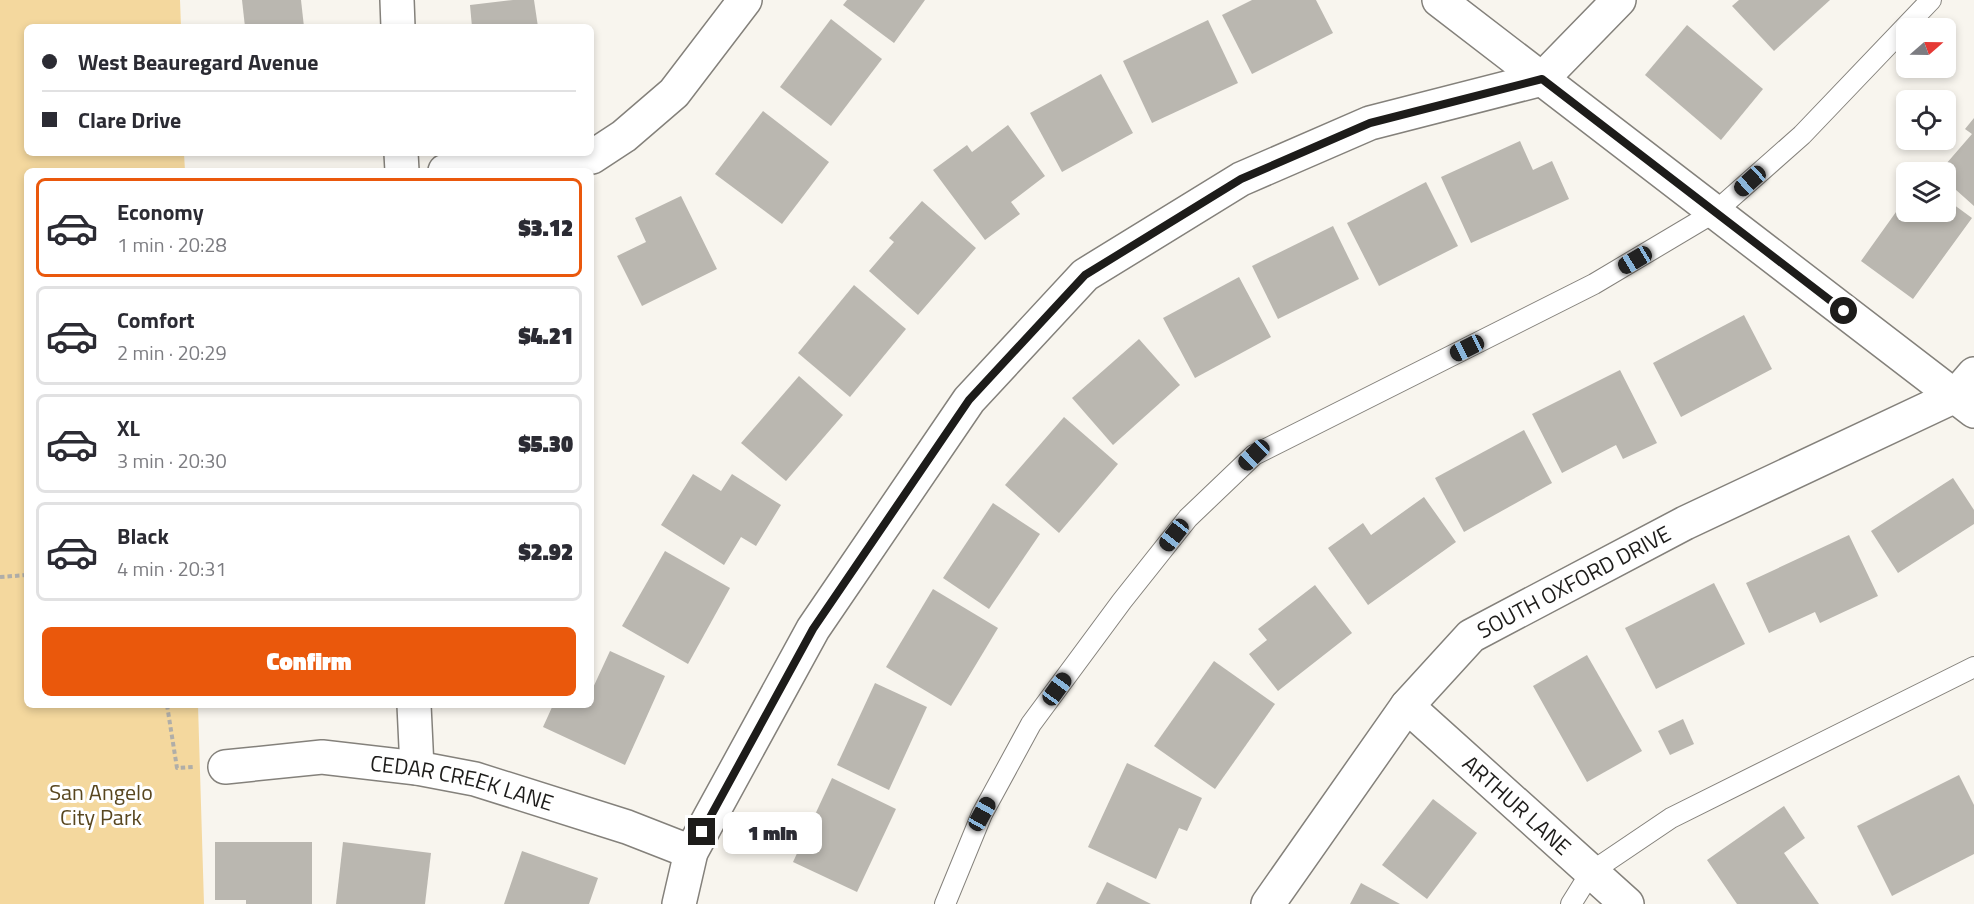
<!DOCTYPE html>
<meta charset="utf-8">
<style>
:root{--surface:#fff;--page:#f2f2f3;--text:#2b2b33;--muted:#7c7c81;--line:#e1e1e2;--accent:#ea580c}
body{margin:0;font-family:"Titillium Web",sans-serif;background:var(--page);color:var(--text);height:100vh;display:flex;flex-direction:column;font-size:22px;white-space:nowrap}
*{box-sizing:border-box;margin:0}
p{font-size:20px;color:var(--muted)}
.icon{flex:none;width:33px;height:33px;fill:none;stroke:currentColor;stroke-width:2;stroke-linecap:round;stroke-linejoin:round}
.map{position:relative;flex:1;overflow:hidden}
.details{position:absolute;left:24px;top:168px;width:570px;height:540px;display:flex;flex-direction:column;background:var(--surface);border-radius:9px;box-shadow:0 3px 9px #0003}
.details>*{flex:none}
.banner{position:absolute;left:24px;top:24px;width:570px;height:132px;border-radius:9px;box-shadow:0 3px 9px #0003;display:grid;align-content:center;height:132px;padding:0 18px;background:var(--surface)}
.needle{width:39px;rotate:70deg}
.fabs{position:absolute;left:1896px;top:18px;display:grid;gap:12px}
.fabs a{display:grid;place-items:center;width:60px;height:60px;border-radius:9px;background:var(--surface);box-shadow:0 3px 9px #0003;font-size:30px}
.end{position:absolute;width:27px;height:27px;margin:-14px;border:8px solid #1d1c1a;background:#fff;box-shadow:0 0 0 3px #fff}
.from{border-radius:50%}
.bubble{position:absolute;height:42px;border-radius:9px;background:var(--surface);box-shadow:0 3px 9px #0003;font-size:20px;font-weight:800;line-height:42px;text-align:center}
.car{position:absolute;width:18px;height:36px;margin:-18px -9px;border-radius:8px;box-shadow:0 0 4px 2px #0007;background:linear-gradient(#222 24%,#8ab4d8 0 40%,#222 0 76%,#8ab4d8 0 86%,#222 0)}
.banner b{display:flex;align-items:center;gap:21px;height:57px;font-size:22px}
.banner b+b{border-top:2px solid var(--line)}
.banner i{width:15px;height:15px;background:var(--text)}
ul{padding:10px 0 0;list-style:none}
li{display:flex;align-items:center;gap:18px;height:99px;margin:0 12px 9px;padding:0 6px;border:3px solid var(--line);border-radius:9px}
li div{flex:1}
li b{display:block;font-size:22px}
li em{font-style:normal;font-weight:800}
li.on{border-color:var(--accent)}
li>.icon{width:54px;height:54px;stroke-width:1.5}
.cta{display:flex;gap:12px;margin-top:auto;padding:12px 18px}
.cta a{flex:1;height:69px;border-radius:9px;background:var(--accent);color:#fff;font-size:24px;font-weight:800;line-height:69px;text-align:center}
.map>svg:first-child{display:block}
</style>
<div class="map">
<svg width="1974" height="904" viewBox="0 0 1974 904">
<rect width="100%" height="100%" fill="#f8f5ee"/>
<path fill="#f4d89e" d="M 0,0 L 180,0 L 181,27 L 27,27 L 27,153 L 184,153 L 185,171 L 27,171 L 27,705 L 198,705 L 204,904 L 0,904 Z"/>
<g fill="#bab7b0">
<path d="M 242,0 L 301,0 L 304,27 L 245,27 Z"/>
<path d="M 513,0 L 534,0 L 538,27 L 472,27 L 470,5 Z"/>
<path d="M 847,0 L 925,0 L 894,43 L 843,5 Z"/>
<path d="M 1252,0 L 1316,0 L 1333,33 L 1252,74 L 1222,15 Z"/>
<path d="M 1739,0 L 1830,0 L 1774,51 L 1732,6 Z"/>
<path d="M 831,19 L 882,59 L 831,126 L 780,87 Z"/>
<path d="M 1208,20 L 1238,83 L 1152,123 L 1123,61 Z"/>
<path d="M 1687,25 L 1763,89 L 1721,140 L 1645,75 Z"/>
<path d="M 1101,74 L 1133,133 L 1062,172 L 1030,113 Z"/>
<path d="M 763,111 L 829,162 L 782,224 L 715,174 Z"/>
<path d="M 1974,118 L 1974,206 L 1946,181 L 1946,172 L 1939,172 L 1972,134 L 1965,129 Z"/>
<path d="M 1008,125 L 1045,176 L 1011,202 L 1020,214 L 985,240 L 933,170 L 967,145 L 972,152 Z"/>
<path d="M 1520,141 L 1533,170 L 1552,161 L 1569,199 L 1471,243 L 1441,177 Z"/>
<path d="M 1426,182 L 1458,246 L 1379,286 L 1347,223 Z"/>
<path d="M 681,196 L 717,269 L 642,306 L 617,256 L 646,242 L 635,218 Z"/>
<path d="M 1906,198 L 1906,212 L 1946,212 L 1946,199 L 1972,218 L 1913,299 L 1861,261 Z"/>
<path d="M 922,201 L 976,248 L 918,315 L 869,271 L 894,242 L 889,238 Z"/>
<path d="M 1333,226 L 1359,279 L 1278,319 L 1252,266 Z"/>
<path d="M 1239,277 L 1271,337 L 1195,378 L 1163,318 Z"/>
<path d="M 854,285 L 906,329 L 850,397 L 798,353 Z"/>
<path d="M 1744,315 L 1772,369 L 1681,417 L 1653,363 Z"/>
<path d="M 1139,339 L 1180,385 L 1113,445 L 1072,398 Z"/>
<path d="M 1620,370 L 1657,443 L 1623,459 L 1616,445 L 1562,473 L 1532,414 Z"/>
<path d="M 799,376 L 843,415 L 786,481 L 741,443 Z"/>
<path d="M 1064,417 L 1118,464 L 1059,533 L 1005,485 Z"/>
<path d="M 1524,430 L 1552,483 L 1464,532 L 1435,478 Z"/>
<path d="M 693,474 L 721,491 L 732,474 L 781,505 L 756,546 L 741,537 L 724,565 L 661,525 Z"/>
<path d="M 1953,478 L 1974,510 L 1974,524 L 1898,573 L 1871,531 Z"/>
<path d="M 1424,497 L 1456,542 L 1368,605 L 1328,548 L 1363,523 L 1371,535 Z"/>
<path d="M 993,503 L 1040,534 L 989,609 L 943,578 Z"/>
<path d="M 1849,535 L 1878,596 L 1820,623 L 1815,612 L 1769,633 L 1746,583 Z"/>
<path d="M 665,551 L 730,588 L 688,664 L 622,626 Z"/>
<path d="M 1714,583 L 1745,644 L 1656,689 L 1625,628 Z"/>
<path d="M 1315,585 L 1352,633 L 1278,691 L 1249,654 L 1267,640 L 1258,629 Z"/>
<path d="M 933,589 L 998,628 L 951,706 L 886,667 Z"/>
<path d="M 610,651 L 665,676 L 625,765 L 543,727 L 553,705 L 578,705 L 584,708 L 585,705 L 591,705 L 591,692 Z"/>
<path d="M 1587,655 L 1642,751 L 1587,782 L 1533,686 Z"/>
<path d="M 1214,661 L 1275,704 L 1215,789 L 1154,746 Z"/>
<path d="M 875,683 L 927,707 L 889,790 L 837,765 Z"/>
<path d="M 1683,719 L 1694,744 L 1670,755 L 1658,731 Z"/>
<path d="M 1127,763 L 1202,798 L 1187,831 L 1179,828 L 1156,879 L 1088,847 Z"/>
<path d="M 1959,775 L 1974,805 L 1974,854 L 1892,896 L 1857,826 Z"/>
<path d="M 832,778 L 896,809 L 857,892 L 793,862 Z"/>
<path d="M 1433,799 L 1477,833 L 1427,899 L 1382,865 Z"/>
<path d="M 1784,806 L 1805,838 L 1784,853 L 1819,904 L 1737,904 L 1707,860 Z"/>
<path d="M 215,842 L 312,842 L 312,904 L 246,904 L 246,900 L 215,900 Z"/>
<path d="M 343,842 L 431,853 L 425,904 L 336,904 Z"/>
<path d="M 522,851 L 598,878 L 589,904 L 504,904 Z"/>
<path d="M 1107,882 L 1151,904 L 1096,904 Z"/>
<path d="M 1361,883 L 1400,904 L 1350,904 Z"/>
</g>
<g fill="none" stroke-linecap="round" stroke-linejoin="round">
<defs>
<g id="service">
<path d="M 945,904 L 982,814 L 1031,724 L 1122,601 L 1188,518 L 1254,455 L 1594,284 L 1715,212 L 1802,135 L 1931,0"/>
<path d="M 1571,904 L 1591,872 L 1671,818 L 1974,667"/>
</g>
<g id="minor">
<path d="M 397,0 L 398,27"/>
<path d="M 1439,0 L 1974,411"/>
<path d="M 401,153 L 402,171"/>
<path d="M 445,171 L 461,169 L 540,169 L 592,157 L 624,136 L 674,93 L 745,0"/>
<path d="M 414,705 L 417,768"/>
<path id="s1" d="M 1407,706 L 1627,904"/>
<path id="s2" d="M 225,767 L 322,757 L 417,768 L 475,779 L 627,827 L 691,852"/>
<path d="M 679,904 L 691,852 L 813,629 L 969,400 L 1085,275 L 1241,179 L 1370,123 L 1542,79 L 1619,0"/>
<path id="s3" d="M 1268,904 L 1407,706 L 1471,636 L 1685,523 L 1955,396 L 1974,374"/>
</g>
</defs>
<use href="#service" stroke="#84817b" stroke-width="22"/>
<use href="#minor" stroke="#84817b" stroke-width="36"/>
<g stroke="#b0aea8" stroke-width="4" stroke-dasharray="4.5 3" stroke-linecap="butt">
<path d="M 0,577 L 27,575"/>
<path d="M 167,705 L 177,768 L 193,767"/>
</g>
<use href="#service" stroke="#fff" stroke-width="20"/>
<use href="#minor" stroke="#fff" stroke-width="33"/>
</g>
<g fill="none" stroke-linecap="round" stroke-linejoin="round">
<path stroke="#1d1c1a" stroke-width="8" d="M 702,832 L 813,629 L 969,400 L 1085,275 L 1241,179 L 1370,123 L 1542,79 L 1844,311"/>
</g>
<g text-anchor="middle" stroke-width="6" stroke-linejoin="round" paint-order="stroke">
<g font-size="22" fill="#1d1c1a" stroke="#fff">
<text dy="8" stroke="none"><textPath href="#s3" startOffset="453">SOUTH OXFORD DRIVE</textPath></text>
<text dy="8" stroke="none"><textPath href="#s2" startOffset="240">CEDAR CREEK LANE</textPath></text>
<text dy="8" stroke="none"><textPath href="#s1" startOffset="148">ARTHUR LANE</textPath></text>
</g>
<g font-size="22" fill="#58461f" stroke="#fff">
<text x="101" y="800">San Angelo<tspan x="101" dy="25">City Park</tspan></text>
</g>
</g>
</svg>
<div class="fabs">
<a><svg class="needle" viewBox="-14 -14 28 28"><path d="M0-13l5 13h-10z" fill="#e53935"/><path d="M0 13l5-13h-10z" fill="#7c7c81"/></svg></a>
<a><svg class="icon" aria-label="locate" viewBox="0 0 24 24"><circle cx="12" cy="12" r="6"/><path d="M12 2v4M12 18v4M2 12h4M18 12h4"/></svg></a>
<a><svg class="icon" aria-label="layers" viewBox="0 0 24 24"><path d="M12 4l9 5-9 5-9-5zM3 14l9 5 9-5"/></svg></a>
</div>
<i class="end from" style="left:1844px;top:311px"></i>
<i class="end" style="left:702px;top:832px"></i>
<div class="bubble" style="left:723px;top:812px;width:99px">1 min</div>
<i class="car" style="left:1750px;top:181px;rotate:228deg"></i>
<i class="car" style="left:1635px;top:260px;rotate:239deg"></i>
<i class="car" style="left:1467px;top:348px;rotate:243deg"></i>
<i class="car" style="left:1254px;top:455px;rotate:226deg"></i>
<i class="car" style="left:1174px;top:535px;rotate:218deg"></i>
<i class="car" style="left:1057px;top:689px;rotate:36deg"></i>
<i class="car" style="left:982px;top:814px;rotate:29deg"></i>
<div class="banner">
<b><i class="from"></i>West Beauregard Avenue</b>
<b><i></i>Clare Drive</b>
</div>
<section class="details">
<ul>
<li class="on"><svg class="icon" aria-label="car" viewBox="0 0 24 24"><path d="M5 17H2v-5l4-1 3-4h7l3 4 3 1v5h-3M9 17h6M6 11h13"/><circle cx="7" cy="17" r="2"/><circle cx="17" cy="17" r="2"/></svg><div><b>Economy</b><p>1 min · 20:28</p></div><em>$3.12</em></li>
<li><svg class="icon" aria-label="car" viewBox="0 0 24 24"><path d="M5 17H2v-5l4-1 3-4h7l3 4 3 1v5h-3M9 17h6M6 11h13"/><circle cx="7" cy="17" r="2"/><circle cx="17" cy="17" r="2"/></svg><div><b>Comfort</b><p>2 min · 20:29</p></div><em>$4.21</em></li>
<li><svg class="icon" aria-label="car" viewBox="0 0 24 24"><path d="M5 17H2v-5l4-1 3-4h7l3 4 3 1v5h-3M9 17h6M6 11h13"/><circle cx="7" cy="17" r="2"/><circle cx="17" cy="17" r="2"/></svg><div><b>XL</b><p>3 min · 20:30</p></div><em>$5.30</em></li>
<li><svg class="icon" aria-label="car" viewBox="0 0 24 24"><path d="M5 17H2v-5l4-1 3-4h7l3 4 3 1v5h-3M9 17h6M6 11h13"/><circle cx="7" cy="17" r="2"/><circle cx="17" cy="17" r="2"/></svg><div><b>Black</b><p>4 min · 20:31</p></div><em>$2.92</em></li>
</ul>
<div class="cta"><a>Confirm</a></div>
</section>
</div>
